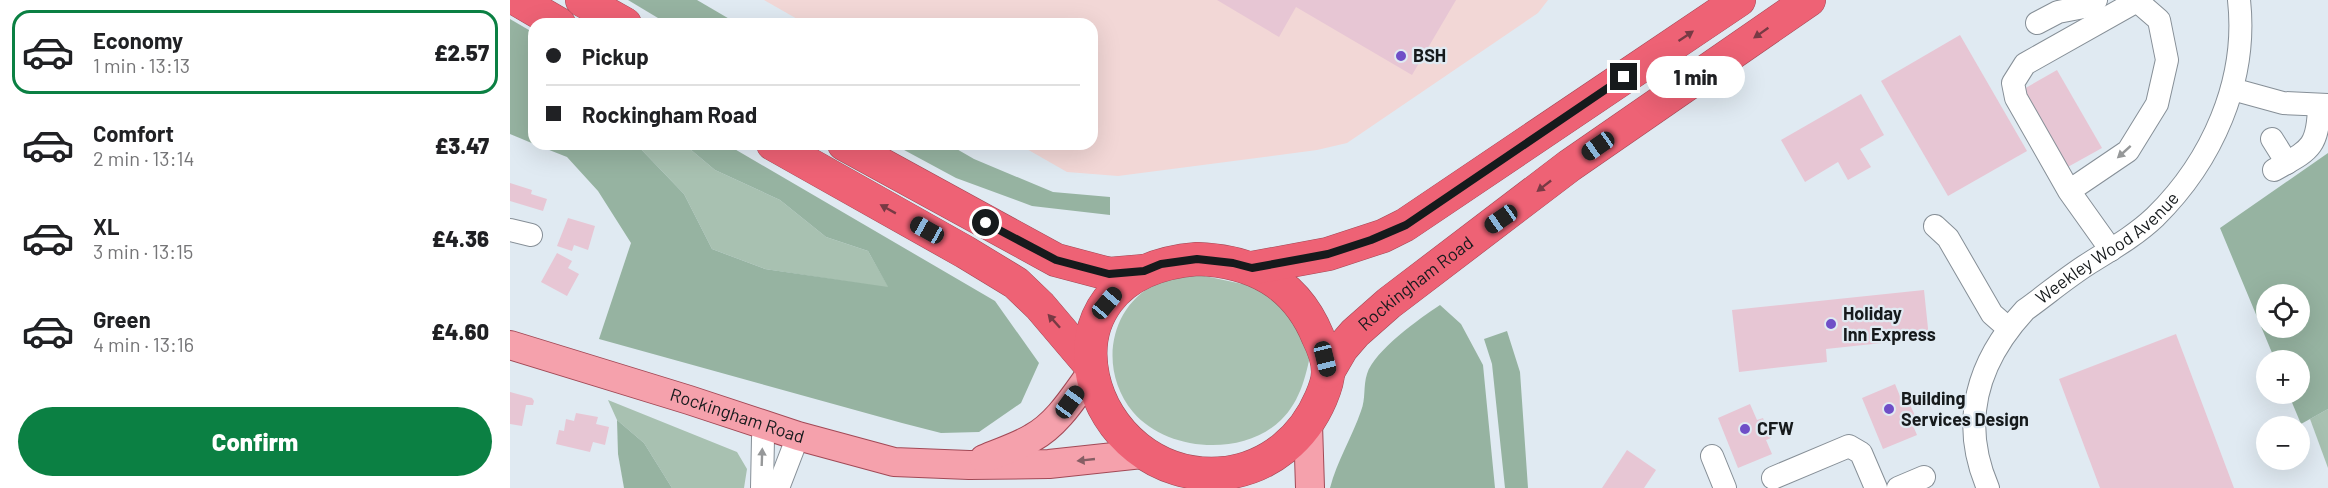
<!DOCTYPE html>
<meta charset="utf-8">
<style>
:root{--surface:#fff;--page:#f2f2f2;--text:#202124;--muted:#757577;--line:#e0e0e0;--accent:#0b8043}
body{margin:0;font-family:Barlow,sans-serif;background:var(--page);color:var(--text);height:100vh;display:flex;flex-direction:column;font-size:22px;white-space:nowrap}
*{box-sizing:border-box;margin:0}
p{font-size:20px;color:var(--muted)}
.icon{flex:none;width:33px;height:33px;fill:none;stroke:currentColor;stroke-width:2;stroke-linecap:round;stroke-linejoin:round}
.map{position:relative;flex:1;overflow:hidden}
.panel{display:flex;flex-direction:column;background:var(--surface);width:510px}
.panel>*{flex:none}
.guide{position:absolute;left:18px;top:18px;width:570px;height:132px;border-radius:18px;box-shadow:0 6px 24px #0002;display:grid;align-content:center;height:132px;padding:0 18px;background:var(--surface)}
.fabs{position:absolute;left:1746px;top:284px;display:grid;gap:12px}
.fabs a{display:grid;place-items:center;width:54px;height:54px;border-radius:50%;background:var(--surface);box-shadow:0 6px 24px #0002;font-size:30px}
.end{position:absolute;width:27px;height:27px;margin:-14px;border:8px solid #161a1c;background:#fff;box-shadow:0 0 0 3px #fff}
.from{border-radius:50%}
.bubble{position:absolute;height:42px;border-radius:21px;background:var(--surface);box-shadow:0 6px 24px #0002;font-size:20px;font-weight:800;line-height:42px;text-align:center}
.car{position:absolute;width:18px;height:36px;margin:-18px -9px;border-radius:8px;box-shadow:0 0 4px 2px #0007;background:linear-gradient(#222 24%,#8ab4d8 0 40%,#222 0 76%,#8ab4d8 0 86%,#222 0)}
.guide b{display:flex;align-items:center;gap:21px;height:57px;font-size:22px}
.guide b+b{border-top:2px solid var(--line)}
.guide i{width:15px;height:15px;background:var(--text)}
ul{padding:10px 0 0;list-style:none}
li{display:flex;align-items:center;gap:18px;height:84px;margin:0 12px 9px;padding:0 6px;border:3px solid transparent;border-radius:18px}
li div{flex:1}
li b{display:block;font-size:22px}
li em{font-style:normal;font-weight:800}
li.active{border-color:var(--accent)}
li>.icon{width:54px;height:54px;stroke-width:1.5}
.cta{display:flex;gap:12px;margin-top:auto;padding:12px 18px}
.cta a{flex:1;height:69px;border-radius:36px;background:var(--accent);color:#fff;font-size:24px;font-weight:800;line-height:69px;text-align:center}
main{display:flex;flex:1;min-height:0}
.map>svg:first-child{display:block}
</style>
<main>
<section class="panel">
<ul>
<li class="active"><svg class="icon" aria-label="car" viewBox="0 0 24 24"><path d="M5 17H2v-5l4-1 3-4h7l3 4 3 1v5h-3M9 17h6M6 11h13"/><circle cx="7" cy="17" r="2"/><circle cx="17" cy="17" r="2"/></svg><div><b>Economy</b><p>1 min · 13:13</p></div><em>£2.57</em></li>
<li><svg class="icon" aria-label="car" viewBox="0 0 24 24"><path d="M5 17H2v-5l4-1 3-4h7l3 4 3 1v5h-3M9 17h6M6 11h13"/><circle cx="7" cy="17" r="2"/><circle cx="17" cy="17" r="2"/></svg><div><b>Comfort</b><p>2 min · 13:14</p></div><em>£3.47</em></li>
<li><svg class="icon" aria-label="car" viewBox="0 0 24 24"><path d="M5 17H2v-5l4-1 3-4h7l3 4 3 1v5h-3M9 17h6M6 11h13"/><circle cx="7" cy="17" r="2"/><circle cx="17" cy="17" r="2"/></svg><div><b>XL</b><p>3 min · 13:15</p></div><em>£4.36</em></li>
<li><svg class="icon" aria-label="car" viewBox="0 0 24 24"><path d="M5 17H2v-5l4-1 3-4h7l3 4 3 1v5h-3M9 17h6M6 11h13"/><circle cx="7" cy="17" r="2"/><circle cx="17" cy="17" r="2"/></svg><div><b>Green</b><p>4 min · 13:16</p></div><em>£4.60</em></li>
</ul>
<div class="cta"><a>Confirm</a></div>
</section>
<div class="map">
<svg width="1818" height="488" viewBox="0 0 1818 488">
<rect width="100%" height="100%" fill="#e0eaf2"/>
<path fill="#f2d7d6" d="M 254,0 L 1038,0 L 1028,13 L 837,143 L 807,150 L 608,176 L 557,172 L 508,144 L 582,144 L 582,24 L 296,24 Z"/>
<g fill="#a8c1b1">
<path d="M 126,144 L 174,144 L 205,170 L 270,200 L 316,237 L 358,251 L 379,288 L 255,269 L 202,249 L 174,194 Z"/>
<path d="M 690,275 L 756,289 L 802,346 C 797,372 791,401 771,420 C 733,457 657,452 623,412 C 589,371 598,309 645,284 C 657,277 676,277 690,275 Z"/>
<path d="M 98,400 L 227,452 L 237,469 L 234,488 L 162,488 L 134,443 L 107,420 Z"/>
<path d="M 1818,409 L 1818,468 L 1800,419 Z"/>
</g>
<g fill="#96b3a1" fill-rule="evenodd">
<path d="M 118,0 L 187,0 L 228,24 L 158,24 Z"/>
<path d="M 0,19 L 24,33 L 24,144 L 0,134 Z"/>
<path d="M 24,144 L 126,144 L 174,194 L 202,249 L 255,269 L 378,287 L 358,251 L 316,237 L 270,200 L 205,170 L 174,144 L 216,144 L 485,301 L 529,363 L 511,403 L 469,432 L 431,433 L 392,423 L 89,339 L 121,243 L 88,191 L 57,157 Z"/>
<path d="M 383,144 L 438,144 L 464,159 L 543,192 L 600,197 L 600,215 L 522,206 L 446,178 Z"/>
<path d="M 1818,153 L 1818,409 L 1791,424 L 1778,393 L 1790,393 L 1790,360 L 1765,360 L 1710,228 ZM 1756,294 L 1790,294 L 1790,327 L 1756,327 Z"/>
<path d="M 930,305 L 951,324 L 973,365 L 985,488 L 820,488 C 827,461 842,437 851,411 C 856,399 853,386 857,374 C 864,351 910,318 930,305 Z"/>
<path d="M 997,331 L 1010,372 L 1018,488 L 995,488 L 982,364 L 974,339 Z"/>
<path d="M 107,420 L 134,443 L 162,488 L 114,488 L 108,454 Z"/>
</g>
<g fill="#e7c6d4">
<path d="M 707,0 L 946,0 L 902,75 L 786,7 L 769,37 Z"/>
<path d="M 1450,35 L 1517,151 L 1438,196 L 1371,81 Z"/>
<path d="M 1547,70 L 1592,148 L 1556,168 L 1512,90 Z"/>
<path d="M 1351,94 L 1374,135 L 1350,149 L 1361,167 L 1338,180 L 1328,162 L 1295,182 L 1271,140 Z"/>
<path d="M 0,183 L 22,190 L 21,194 L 37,199 L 33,211 L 0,201 Z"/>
<path d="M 58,218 L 85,226 L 78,250 L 64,245 L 62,251 L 47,246 Z"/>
<path d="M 47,253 L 62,261 L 58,268 L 69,274 L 57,296 L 31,282 Z"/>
<path d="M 1414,290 L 1419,338 L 1316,349 L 1317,362 L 1229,372 L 1222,310 Z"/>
<path d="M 1666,334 L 1724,488 L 1590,488 L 1549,379 Z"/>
<path d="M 1385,384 L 1392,401 L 1397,398 L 1406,418 L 1401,421 L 1407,435 L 1373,449 L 1352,398 Z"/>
<path d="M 0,392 L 22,398 L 24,401 L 23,405 L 16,405 L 12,426 L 0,424 Z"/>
<path d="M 1240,404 L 1247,420 L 1253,418 L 1261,438 L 1256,440 L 1262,454 L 1228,468 L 1208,418 Z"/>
<path d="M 66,413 L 88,417 L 86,424 L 99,427 L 95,445 L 83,442 L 80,452 L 46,444 L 49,430 L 54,431 L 56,419 L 64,421 Z"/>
<path d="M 1117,450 L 1146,470 L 1134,488 L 1092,488 Z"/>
</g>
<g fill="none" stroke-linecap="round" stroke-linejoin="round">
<defs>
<g id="minor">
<path d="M 1527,23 L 1548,12 L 1574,7 L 1586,0"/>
<path d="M 1722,89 L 1773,103 L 1818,105"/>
<path d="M 1762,139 L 1777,163"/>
<path d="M 1764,170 C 1799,150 1808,149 1809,106"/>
<path d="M 1559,191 L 1618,151 L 1647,104 L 1657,60 L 1649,20 L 1627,1 L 1515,64 L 1503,83 L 1506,98 L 1559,191 L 1601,250"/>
<path d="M 1425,226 L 1438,238 L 1482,314 L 1498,328"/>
<path d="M 0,230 L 21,235"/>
<path d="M 1202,456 L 1215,488"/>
<path d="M 1263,478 L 1339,446 L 1351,453 L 1366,488"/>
<path d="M 252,488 L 253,438 L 257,426"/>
<path d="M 268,488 L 288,436"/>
<path d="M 1388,488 L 1414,477"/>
<path id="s1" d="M 1478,488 C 1449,421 1468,361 1515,310 C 1536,295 1556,278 1578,264 C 1600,250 1625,236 1645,217 C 1702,161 1738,81 1729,0"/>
</g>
<g id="major">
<path id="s2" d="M 0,345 L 179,400 L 288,436 L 384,462 L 459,465 L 539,464 L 632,454"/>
<path d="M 798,424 L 800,488"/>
<path d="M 474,459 C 490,452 507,447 522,438 C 548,424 565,395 582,372"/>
</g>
<g id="highway">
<path d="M 8,0 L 49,24"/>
<path d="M 72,0 L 115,24"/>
<path d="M 263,144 L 455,252 L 506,283 L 530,306 L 581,366"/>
<path d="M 334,144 L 546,260 L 599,274 L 634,271"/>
<path d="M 687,259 C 743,261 786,283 808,337 C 813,347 818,361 818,372 C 818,380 814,391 811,398 C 794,438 760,467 716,473 C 575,488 512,273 687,259 Z"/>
<path d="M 742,268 L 818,254 L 873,236 L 895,225 L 1229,0"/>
<path id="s3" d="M 818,372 L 832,348 L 845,333 L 879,303 L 1059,166 L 1299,0"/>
</g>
</defs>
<use href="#minor" stroke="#868f97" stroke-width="24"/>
<use href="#major" stroke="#a24956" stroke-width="30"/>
<use href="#highway" stroke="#a24956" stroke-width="34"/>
<use href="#minor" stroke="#fff" stroke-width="22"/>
<use href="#major" stroke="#f5a1ac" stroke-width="28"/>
<use href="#highway" stroke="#ee6275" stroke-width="33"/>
</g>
<defs><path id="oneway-solid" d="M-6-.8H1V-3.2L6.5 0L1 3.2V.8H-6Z" transform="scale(1.5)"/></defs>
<g fill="#773a44">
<use href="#oneway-solid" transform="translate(1251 33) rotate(145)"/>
<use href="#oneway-solid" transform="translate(1176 36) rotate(-34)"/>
<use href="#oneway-solid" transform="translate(1034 186) rotate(142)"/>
<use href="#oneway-solid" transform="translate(378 209) rotate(-151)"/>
<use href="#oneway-solid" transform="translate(544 321) rotate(-132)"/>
</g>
<g fill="#969899">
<use href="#oneway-solid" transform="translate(1614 152) rotate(138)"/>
<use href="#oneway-solid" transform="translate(252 457) rotate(-88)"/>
</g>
<use fill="#865e64" href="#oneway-solid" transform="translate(576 460) rotate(174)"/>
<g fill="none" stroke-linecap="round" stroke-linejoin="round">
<path stroke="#161a1c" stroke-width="8" d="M 476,223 L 546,260 L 599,274 L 634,271 L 651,264 L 687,259 L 723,263 L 742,268 L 818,254 L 861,240 L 896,225 L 1114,77"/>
</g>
<g fill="#6f4ec7" stroke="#e0eaf2" stroke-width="2">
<circle cx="891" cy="56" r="6"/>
<circle cx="1321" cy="324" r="6"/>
<circle cx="1379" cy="409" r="6"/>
<circle cx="1235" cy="429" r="6"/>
</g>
<g text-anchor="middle" stroke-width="4.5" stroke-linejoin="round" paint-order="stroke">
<g font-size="18" font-weight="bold" fill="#161a1c" stroke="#e0eaf2" text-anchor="start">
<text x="903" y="62">BSH</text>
<text x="1333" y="320">Holiday<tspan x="1333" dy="21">Inn Express</tspan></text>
<text x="1391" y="405">Building<tspan x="1391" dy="21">Services Design</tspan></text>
<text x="1247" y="435">CFW</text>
</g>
<g font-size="18" fill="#161a1c" stroke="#e0eaf2">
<text dy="6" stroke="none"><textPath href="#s1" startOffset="297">Weekley Wood Avenue</textPath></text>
<text dy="6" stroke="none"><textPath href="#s3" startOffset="126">Rockingham Road</textPath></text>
<text dy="6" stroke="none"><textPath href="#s2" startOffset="238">Rockingham Road</textPath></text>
</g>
</g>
</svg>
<div class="fabs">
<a><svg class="icon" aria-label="locate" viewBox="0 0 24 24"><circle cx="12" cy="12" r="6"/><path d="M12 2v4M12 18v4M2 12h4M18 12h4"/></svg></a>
<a>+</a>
<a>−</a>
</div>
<i class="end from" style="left:476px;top:223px"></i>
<i class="end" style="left:1114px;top:77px"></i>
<div class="bubble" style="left:1136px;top:56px;width:99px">1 min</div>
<i class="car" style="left:1088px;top:146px;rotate:235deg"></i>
<i class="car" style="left:991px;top:219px;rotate:235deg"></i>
<i class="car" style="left:417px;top:230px;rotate:299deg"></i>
<i class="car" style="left:597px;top:303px;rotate:40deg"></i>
<i class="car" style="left:815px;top:359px;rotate:166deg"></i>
<i class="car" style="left:560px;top:402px;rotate:36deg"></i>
<div class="guide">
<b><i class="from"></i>Pickup</b>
<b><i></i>Rockingham Road</b>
</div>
</div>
</main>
